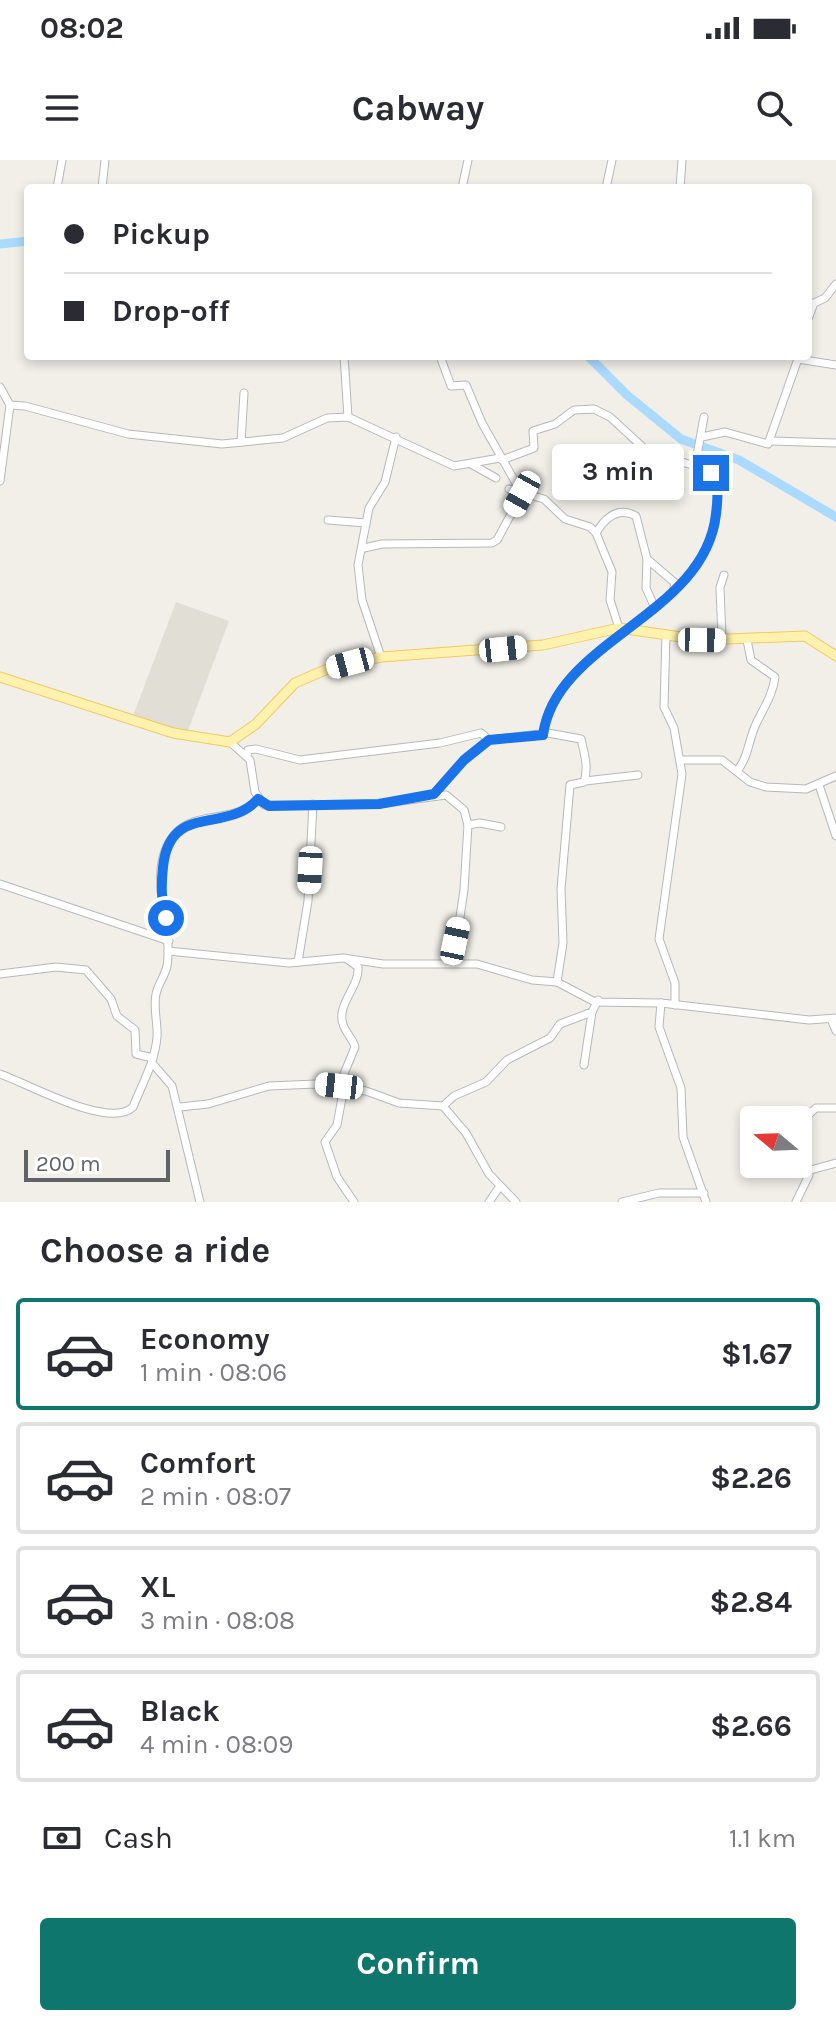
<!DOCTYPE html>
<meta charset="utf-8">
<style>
:root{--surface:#fff;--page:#f7f7f7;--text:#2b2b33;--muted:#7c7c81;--line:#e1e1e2;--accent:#0f766e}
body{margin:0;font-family:Karla,sans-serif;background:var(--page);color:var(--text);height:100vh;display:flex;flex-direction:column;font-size:30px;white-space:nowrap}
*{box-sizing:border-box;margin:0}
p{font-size:26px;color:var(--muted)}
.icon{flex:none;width:44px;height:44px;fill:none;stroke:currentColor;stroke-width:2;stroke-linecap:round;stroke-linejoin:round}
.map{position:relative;height:1042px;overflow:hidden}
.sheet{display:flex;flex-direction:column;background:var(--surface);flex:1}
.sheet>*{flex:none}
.banner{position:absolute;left:24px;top:24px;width:788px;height:176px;border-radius:8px;box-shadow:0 4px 12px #0003;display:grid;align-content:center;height:176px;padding:0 40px;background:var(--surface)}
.needle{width:52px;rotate:289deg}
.controls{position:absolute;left:740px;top:946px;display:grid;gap:16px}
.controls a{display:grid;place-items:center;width:72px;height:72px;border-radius:8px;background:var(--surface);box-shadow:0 4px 12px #0003;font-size:40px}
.scale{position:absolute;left:24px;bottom:20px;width:146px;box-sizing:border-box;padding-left:8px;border:4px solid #5f6368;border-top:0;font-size:22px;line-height:28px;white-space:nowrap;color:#5f6368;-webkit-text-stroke:6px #fff;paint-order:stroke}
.end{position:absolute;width:36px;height:36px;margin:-18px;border:10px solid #1a73e8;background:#fff;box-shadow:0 0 0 4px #fff}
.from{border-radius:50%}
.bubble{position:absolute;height:56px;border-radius:8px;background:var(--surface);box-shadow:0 4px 12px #0003;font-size:26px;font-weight:700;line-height:56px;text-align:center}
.car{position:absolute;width:24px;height:48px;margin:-24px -12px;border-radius:10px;box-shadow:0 0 6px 2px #0007;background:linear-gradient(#fff 24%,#345 0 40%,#fff 0 76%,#345 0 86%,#fff 0)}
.banner b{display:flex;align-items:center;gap:28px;height:76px;font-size:30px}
.banner b+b{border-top:2px solid var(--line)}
.banner i{width:20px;height:20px;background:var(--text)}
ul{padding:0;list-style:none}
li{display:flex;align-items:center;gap:24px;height:112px;margin:0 16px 12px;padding:0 24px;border:4px solid var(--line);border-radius:8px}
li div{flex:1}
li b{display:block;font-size:30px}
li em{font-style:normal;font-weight:700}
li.on{border-color:var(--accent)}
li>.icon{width:72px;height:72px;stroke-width:1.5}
h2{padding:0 40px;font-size:36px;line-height:96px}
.pay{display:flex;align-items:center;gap:20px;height:88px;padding:0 40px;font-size:30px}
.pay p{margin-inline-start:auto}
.action{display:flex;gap:16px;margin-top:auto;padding:16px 40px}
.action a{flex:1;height:92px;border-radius:8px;background:var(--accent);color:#fff;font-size:32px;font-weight:700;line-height:92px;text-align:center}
.status{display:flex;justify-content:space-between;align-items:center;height:56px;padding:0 40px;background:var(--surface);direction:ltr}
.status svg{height:22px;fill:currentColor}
header{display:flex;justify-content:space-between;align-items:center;height:104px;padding:0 40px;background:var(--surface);font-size:36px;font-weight:700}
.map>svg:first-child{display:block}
</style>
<div class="status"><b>08:02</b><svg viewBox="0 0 49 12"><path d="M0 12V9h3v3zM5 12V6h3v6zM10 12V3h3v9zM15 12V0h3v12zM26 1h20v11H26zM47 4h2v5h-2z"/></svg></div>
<header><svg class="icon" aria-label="menu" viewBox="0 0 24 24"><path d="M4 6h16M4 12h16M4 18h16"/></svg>Cabway<svg class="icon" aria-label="search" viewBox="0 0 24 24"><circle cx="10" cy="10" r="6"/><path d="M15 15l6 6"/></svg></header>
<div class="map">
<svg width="836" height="1042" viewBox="0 0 836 1042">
<rect width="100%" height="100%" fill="#f1efe8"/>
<path fill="#e1ded6" d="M 176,442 L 229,461 L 187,573 L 133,556 Z"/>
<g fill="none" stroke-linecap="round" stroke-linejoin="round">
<g stroke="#aadaff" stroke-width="9">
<path d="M 0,84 L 28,81"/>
<path d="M 588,196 L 627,235 L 681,279 L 739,300 L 836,357"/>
</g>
<defs>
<g id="minor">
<path d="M 57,28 L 62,0"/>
<path d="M 102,28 L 105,0"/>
<path d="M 462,28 L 468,0"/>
<path d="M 606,28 L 612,0"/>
<path d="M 680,28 L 682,0"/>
<path d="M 808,159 L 814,143 L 825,138 L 836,124"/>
<path d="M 344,196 L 348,257"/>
<path d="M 440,196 L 451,226 L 466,225 L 482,263 L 522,334"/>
<path d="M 798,199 L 836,205"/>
<path d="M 0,227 L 10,245 L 0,321"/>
<path d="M 10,245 L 25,246 L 128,274 L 222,284 L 283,278 L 327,258 L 348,257 L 454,306 L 500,298"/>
<path d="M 702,277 L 725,272 L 768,284 L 799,196"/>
<path d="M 771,281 L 836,283"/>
<path d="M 241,282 L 244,233"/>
<path d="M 502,300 L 534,288 L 533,271 L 555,264 L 574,250 L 594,249 L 610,257 L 647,291 L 695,306"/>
<path d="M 471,304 L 496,318"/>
<path d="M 509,329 L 544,339 L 565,359 L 590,367 L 596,373 L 612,412 L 610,440 L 619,468"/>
<path d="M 328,360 L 366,363"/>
<path d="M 596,373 C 605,358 618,346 636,356 L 647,399 L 675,423 L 674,428"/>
<path d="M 364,388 L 382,384 L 492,383 L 497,380 L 522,334"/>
<path d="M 647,399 L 646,428 L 655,448"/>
<path d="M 666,474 L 664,547 L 674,568 L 682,614 L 659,779 L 675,823 L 675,845"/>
<path d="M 722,480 L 720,427 L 724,415"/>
<path d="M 381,497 L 362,440 L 358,405 L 369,348 L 385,322 L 396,277"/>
<path d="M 543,575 C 555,480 705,456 716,354 C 718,338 720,327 711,313 L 695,306 L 704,257"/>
<path d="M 230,582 L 250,600 L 255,632 L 264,645 L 379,644 L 446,635 L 464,650 L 468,665"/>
<path d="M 247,596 L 248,590 L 256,589 L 300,600 L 440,583 L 481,573 L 489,580 L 548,573 L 581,579 C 584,593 589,606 584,622 L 570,625 L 561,729 L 563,783 L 557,822"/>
<path d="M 682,600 L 722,600 L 750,622 L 766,627 L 806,629 L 836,616"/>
<path d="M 737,611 C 749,596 748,581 756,564 C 763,549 773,535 775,517 L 751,500 L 747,480"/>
<path d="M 585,621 L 638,615"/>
<path d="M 819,625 L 836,676"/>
<path d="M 434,634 L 464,600 L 489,580"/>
<path d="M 0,724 L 169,781"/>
<path d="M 168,791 L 289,803 L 343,798 L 383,804 L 477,804 L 532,820 L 557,822 L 595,842 L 661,843 L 809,860 L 836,858"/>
<path d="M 298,802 L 308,741 L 313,644"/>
<path d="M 453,803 L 464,730 L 468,665 L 480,663 L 501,667"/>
<path d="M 0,814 L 56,807 L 86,810 L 111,839 L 117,856 L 135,870 L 136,894 L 153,898"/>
<path d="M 661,843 L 659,867 L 681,928 L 683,977 L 706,1042"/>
<path d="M 831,859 L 836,871"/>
<path d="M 152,903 L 172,926 L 200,1042"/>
<path d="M 584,905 L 592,852"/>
<path d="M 0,914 C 27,923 109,970 133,947 C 142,924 155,902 157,877 C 158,864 153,847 156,834 C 158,824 165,816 167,806 C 174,765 144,710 175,674 C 195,650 236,664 258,639"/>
<path d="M 339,926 L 355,887 C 353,879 345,872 343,864 C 336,845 360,826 358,807 L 347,799"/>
<path d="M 344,927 L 337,965 L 325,982 L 337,1017 L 354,1042"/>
<path d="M 443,946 L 454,936 L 486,922 L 507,900 L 550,878 L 560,864 L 592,852 L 598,840"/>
<path d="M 180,947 L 208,944 L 269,926 L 316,924 L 366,931 L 399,943 L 443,946 L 466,973 L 489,1014 L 516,1042"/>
<path d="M 807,1011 L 836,1003"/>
<path d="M 489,1042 L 500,1026"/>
<path d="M 622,1042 L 659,1033 L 704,1033"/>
<path d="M 796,1042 L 809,1015 L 804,992 L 806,957 L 816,948 L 836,948"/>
</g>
<path id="major" d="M 0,517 L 173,573 L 230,582 L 256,564 L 295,523 L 325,510 L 381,497 L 543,485 L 619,468 L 702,480 L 805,476 L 836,496"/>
</defs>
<use href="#minor" stroke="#b5b8bc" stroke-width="9"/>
<use href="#major" stroke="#f2c960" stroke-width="11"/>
<use href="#minor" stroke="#fff" stroke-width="7"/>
<use href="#major" stroke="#fff2af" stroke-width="9"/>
</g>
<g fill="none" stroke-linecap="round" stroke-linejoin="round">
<path stroke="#1a73e8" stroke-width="10" d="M 166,758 C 161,740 161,726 163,707 C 170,641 226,675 258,639 L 269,646 L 379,644 L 434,634 L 464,600 L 489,580 L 543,575 C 556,480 705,456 716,354 C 718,338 719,327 711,313"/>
</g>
</svg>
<div class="controls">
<a><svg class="needle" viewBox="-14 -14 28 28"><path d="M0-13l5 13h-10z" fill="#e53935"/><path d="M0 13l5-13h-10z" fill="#7c7c81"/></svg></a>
</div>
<div class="scale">200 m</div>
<i class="end from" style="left:166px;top:758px"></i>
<i class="end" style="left:711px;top:313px"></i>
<div class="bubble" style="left:552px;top:284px;width:132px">3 min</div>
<i class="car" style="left:522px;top:334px;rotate:209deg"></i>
<i class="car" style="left:702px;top:480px;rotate:91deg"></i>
<i class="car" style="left:503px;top:489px;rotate:84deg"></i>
<i class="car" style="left:350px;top:503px;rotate:255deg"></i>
<i class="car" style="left:310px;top:710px;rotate:183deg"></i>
<i class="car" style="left:455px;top:781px;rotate:12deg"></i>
<i class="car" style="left:339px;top:926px;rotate:276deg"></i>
<div class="banner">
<b><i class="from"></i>Pickup</b>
<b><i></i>Drop-off</b>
</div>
</div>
<section class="sheet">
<h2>Choose a ride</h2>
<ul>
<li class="on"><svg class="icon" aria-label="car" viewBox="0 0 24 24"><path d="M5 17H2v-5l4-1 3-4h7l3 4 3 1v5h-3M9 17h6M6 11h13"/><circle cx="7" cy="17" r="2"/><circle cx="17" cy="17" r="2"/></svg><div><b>Economy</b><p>1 min · 08:06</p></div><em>$1.67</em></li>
<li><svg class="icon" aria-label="car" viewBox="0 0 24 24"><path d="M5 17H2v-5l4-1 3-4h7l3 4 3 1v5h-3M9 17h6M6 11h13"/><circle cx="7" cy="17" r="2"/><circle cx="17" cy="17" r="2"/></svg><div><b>Comfort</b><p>2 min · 08:07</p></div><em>$2.26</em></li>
<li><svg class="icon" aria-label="car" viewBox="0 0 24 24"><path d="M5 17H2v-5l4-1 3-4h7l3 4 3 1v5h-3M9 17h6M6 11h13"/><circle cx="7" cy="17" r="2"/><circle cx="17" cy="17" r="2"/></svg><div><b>XL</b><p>3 min · 08:08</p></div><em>$2.84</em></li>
<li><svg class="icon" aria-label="car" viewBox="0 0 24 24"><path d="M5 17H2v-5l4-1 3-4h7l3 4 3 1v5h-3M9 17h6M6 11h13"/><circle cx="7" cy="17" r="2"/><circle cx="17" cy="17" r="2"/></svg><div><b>Black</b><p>4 min · 08:09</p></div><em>$2.66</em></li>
</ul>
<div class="pay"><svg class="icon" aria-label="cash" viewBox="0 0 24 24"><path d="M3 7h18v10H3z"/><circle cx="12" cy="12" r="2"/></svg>Cash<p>1.1 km</p></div>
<div class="action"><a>Confirm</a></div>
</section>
